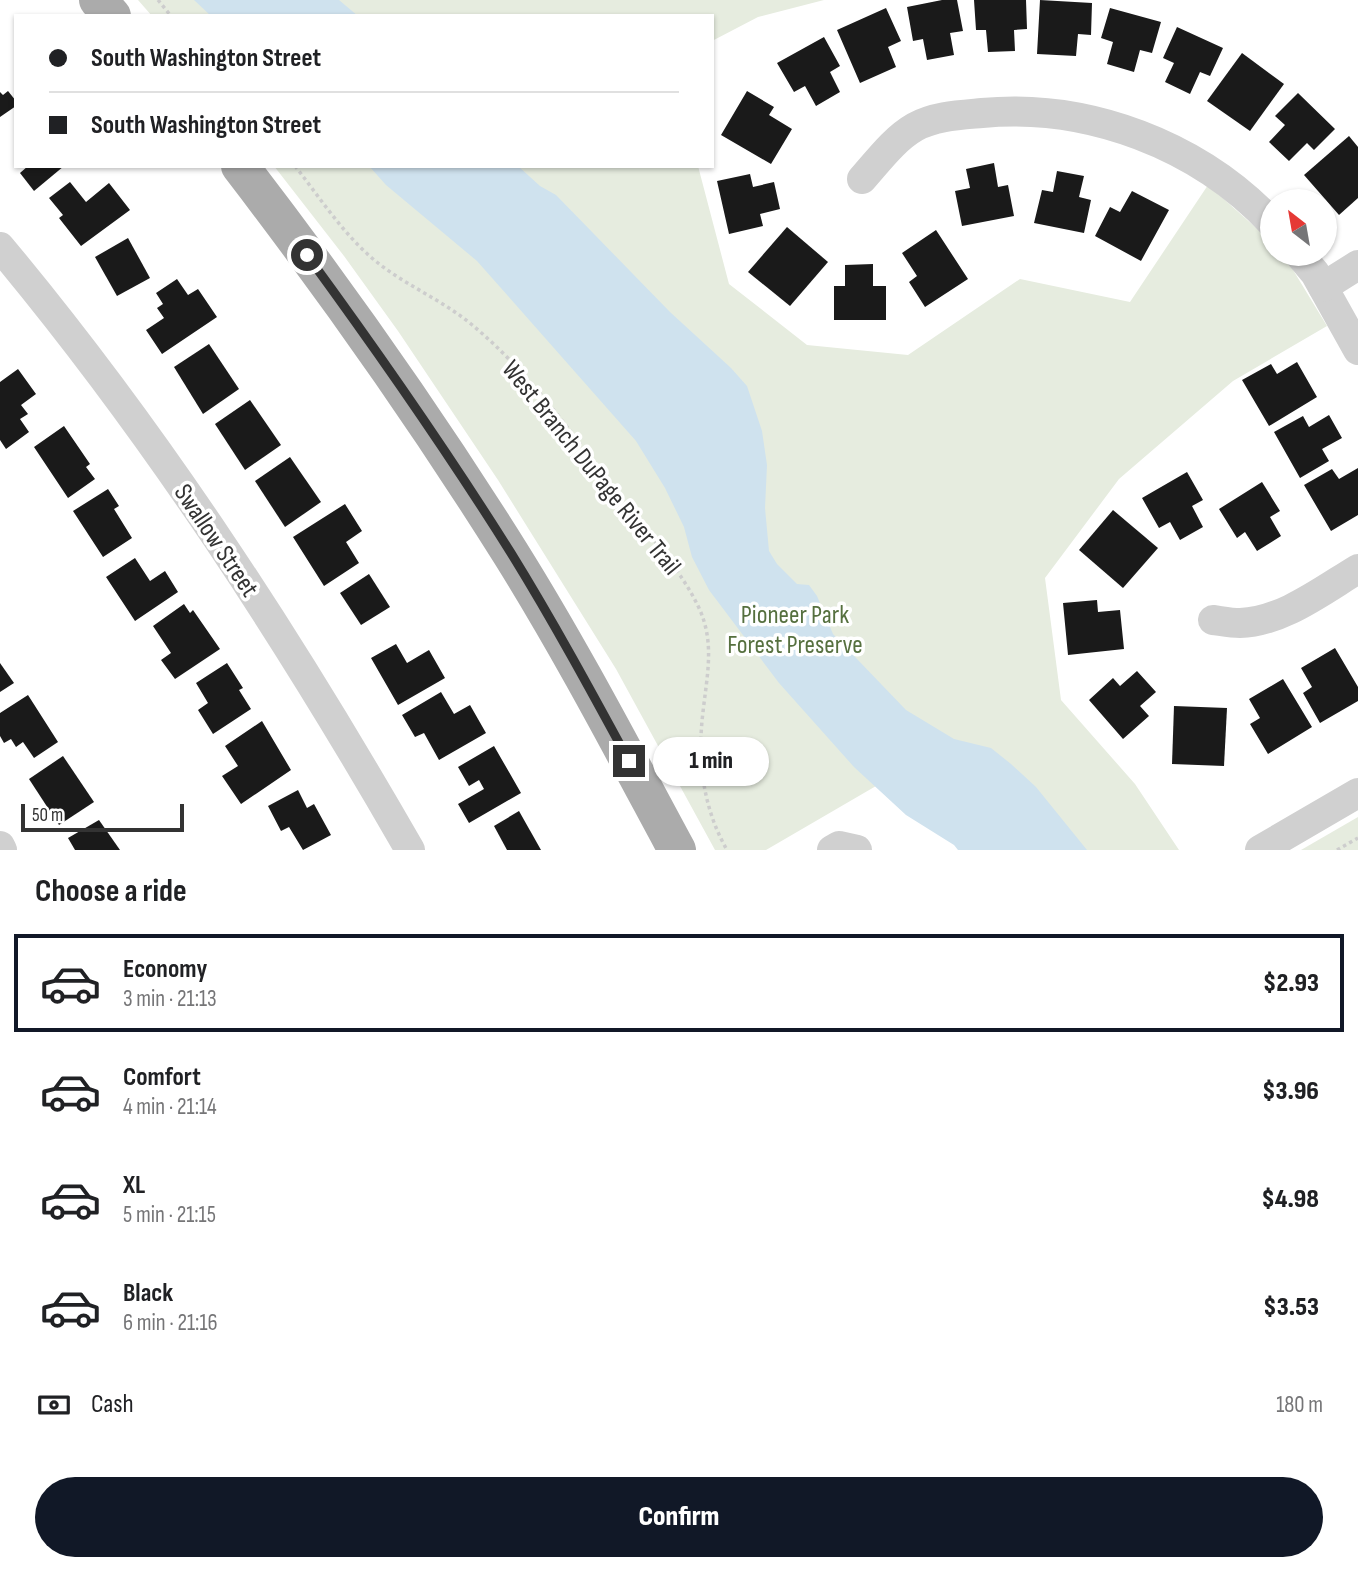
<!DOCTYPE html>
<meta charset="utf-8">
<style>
:root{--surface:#fff;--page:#f2f2f2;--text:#202124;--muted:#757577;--line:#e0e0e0;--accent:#111827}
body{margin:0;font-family:"Sofia Sans Condensed",sans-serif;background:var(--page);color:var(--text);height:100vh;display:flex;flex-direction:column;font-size:26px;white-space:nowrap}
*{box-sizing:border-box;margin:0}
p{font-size:23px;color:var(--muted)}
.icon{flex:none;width:38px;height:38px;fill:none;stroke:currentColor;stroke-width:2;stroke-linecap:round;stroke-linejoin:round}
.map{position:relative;height:850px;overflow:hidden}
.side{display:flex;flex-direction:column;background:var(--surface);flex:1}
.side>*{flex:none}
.banner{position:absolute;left:14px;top:14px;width:700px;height:154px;border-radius:0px;box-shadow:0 2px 5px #0004;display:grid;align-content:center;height:154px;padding:0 35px;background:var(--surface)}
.needle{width:46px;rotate:329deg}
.fabs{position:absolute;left:1260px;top:189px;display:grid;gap:14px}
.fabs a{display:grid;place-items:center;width:77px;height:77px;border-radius:50%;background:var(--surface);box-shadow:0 2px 5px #0004;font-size:35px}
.scale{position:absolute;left:21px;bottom:18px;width:163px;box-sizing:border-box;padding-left:7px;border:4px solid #333;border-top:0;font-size:19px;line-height:24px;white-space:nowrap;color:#333;-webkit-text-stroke:5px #fff;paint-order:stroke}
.end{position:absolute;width:32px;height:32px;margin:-16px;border:9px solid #333;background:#fff;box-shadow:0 0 0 4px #fff}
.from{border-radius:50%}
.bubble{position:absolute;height:49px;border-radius:24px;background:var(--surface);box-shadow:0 2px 5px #0004;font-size:23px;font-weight:800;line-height:49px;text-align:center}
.banner b{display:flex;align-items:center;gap:24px;height:66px;font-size:26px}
.banner b+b{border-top:2px solid var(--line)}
.banner i{width:18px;height:18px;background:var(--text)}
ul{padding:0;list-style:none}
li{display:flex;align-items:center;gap:21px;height:98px;margin:0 14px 10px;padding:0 21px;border:4px solid transparent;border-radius:0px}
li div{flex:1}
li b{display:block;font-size:26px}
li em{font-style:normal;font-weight:800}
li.selected{border-color:var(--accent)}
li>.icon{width:63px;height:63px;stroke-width:1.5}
h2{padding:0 35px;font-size:32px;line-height:84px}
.pay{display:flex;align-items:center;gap:18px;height:77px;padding:0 35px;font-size:26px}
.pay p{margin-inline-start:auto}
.cta{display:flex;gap:14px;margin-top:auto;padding:14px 35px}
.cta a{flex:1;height:80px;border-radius:42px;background:var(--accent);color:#fff;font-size:28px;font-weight:800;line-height:80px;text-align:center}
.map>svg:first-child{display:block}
</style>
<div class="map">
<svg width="1358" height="850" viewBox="0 0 1358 850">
<rect width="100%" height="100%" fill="#fff"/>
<g fill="#e6ecdf">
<path d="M 138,0 L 824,0 L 758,17 L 712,41 L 712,16 L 152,16 Z"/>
<path d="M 274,166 L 698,166 L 729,284 L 807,345 L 908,355 L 1020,279 L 1130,302 L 1208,185 L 1272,242 L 1272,254 L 1282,254 L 1287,260 L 1327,326 L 1233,381 L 1119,479 L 1045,578 L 1061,700 L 1135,784 L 1179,850 L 1014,850 L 944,765 L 876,786 L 766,850 L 715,850 L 616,669 L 498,480 L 398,331 L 344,256 Z"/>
<path d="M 1358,817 L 1358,850 L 1301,850 Z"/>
</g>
<g fill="#cfe2ee">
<path d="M 194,0 L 339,0 L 358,16 L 211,16 Z"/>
<path d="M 369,166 L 518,166 L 540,186 L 556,195 L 670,312 L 731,368 L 747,386 L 762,431 L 767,465 L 765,508 L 769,551 L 777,564 L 797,584 L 809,585 L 817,596 L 833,634 L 906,710 L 954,739 L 991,748 L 1011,764 L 1036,787 L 1087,850 L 958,850 L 954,845 L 906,815 L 854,767 L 779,683 L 709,590 L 692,557 L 684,527 L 665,488 L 636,441 L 477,261 L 386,185 Z"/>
</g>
<g fill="#1a1a1a">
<path d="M 942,0 L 957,0 L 963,31 L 950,33 L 954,55 L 927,60 L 923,39 L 913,41 L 907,7 Z"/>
<path d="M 974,0 L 1026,0 L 1027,29 L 1014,30 L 1015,51 L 988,52 L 986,30 L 976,30 Z"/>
<path d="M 1040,0 L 1092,3 L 1091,35 L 1078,34 L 1076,56 L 1037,54 Z"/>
<path d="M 886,8 L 901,41 L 888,47 L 896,67 L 860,83 L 837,30 Z"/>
<path d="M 1110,8 L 1161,22 L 1152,53 L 1140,50 L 1134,72 L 1107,64 L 1113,42 L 1101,38 Z"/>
<path d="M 1177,27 L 1223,48 L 1210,76 L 1200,72 L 1190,94 L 1165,82 L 1174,63 L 1163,58 Z"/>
<path d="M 824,37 L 840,66 L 830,72 L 840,92 L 816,106 L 805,86 L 794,92 L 777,63 Z"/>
<path d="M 1242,53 L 1284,84 L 1250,131 L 1207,101 Z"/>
<path d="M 8,91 L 16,101 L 16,106 L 0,117 L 0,92 L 3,95 Z"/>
<path d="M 747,91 L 774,107 L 769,115 L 792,129 L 771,164 L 721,135 Z"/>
<path d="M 1298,93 L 1335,129 L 1314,150 L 1307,143 L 1289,161 L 1269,142 L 1285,125 L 1275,116 Z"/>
<path d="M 1349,136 L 1358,147 L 1358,198 L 1339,215 L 1304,175 Z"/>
<path d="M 994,163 L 998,187 L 1008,185 L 1014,216 L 962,226 L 955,191 L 970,188 L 966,169 Z"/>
<path d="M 28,166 L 64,166 L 34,191 L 20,173 Z"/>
<path d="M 1057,171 L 1084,176 L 1079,197 L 1091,200 L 1084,233 L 1034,223 L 1042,190 L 1053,192 Z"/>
<path d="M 750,174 L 753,187 L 774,182 L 780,209 L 760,214 L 763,226 L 729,234 L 717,181 Z"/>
<path d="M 70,182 L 86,202 L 109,183 L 130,210 L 81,246 L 59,218 L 63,215 L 49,198 Z"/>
<path d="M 1132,191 L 1169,210 L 1141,261 L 1095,236 L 1110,207 L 1120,212 Z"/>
<path d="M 787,227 L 828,262 L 790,306 L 748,272 Z"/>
<path d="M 936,230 L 968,279 L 925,307 L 909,282 L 917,276 L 902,253 Z"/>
<path d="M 128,238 L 150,278 L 117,296 L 95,257 Z"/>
<path d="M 873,264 L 873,286 L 886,286 L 886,320 L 834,320 L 834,286 L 845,286 L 845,265 Z"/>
<path d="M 177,279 L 188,295 L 198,289 L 217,317 L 162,354 L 146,330 L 164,318 L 157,308 L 163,304 L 156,293 Z"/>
<path d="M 209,344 L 239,389 L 203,414 L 174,367 Z"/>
<path d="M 1297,362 L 1317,397 L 1269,426 L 1242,380 L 1271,364 L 1277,374 Z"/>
<path d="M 18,369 L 36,394 L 21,405 L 28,414 L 20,419 L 29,432 L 6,449 L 0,440 L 0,382 Z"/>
<path d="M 250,400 L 281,445 L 245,470 L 215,424 Z"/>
<path d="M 1329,415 L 1342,438 L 1322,449 L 1329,461 L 1300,478 L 1274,432 L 1303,416 L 1309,427 Z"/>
<path d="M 64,426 L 90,464 L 86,467 L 95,479 L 68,498 L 34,447 Z"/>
<path d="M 290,457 L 321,502 L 285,527 L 255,481 Z"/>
<path d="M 1358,468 L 1358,515 L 1331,531 L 1304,485 L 1332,469 L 1339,479 Z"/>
<path d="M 1187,472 L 1203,500 L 1192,506 L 1203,527 L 1180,540 L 1170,522 L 1159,528 L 1142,498 Z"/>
<path d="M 1262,482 L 1280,511 L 1270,517 L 1281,536 L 1257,551 L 1245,532 L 1237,538 L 1219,509 Z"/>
<path d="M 108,489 L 119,506 L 114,509 L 132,538 L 103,557 L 73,511 Z"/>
<path d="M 345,504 L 362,531 L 346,542 L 359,563 L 324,586 L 293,537 Z"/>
<path d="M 1113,510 L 1158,548 L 1123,588 L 1079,550 Z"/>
<path d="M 135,558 L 150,581 L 165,571 L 178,592 L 135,621 L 106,577 Z"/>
<path d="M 369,574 L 390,607 L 361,625 L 340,593 Z"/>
<path d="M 1097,600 L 1098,612 L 1120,610 L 1124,649 L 1068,655 L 1063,603 Z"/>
<path d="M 184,604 L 190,613 L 193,610 L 220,649 L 175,679 L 161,660 L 171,653 L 153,626 Z"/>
<path d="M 396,644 L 407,663 L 429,650 L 445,678 L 398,705 L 371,658 Z"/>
<path d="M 1335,648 L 1358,687 L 1358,701 L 1320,723 L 1303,693 L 1312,687 L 1301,668 Z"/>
<path d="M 0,663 L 14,683 L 0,692 Z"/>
<path d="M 227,663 L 243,688 L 239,690 L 251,709 L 213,734 L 198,710 L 208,703 L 196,683 Z"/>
<path d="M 1137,671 L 1156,692 L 1140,706 L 1149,716 L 1123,739 L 1089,700 L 1113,678 L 1120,686 Z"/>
<path d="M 1283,679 L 1312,727 L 1268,754 L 1250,724 L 1260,718 L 1249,699 Z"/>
<path d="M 441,692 L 454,714 L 470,705 L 486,733 L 439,760 L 424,733 L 415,737 L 402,715 Z"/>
<path d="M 28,695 L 58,742 L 34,758 L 23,742 L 16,747 L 11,739 L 4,743 L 0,736 L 0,713 Z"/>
<path d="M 1174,706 L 1227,708 L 1224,766 L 1172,764 Z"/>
<path d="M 262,721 L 291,770 L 241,804 L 222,776 L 238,766 L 225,746 Z"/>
<path d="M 494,746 L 521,793 L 469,823 L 458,804 L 484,789 L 479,780 L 469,786 L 458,767 Z"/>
<path d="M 63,756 L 94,802 L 59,825 L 29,779 Z"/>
<path d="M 298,790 L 307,808 L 314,804 L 331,835 L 303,850 L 289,827 L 281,831 L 268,806 Z"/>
<path d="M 519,811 L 541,850 L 507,850 L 494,826 Z"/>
<path d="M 99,820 L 120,850 L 75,850 L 68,838 Z"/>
</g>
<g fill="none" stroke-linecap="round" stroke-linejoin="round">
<g stroke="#cdcdcd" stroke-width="3.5" stroke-dasharray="3.5 3.5" stroke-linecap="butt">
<path d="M 158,0 L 171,16"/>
<path d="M 295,166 C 321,199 345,237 378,263 C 407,286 442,300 471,324 C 533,375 580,445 629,509 C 653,540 682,572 699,608 C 715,643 707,675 703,712 C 697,760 703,808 727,850"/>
<path d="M 1337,850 L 1358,838"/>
</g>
<g stroke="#d0d0d0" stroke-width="30">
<path d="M 862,179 C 878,161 894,139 915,127 C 935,116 960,115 982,113 C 1088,103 1199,145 1272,223"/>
<path d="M 0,247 C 156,434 289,639 410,850"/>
<path d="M 1299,254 L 1315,273 L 1358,350"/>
<path d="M 1323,287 L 1358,265"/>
<path d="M 1213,620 C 1221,621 1231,623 1240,623 C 1282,622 1323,590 1358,569"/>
<path d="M 0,846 L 2,850"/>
<path d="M 832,850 L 839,846 L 857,850"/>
<path d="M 1260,850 L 1358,793"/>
</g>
<g stroke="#ababab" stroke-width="38">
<path d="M 98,0 L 112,16"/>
<path d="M 240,166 C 336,291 427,420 511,554 C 571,650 623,750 677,850"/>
</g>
</g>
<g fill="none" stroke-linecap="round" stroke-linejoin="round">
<path stroke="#333" stroke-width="9" d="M 307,255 C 378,352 447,451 511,553 C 553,621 591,691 629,761"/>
</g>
<g text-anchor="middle" stroke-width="7" stroke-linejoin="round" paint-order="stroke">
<g font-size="26" fill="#333" stroke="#fff">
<text transform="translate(592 467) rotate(51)" y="9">West Branch DuPage River Trail</text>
<text transform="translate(217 540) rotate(56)" y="9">Swallow Street</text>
</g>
<g font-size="26" fill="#56703f" stroke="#fff">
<text x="795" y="623">Pioneer Park<tspan x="795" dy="30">Forest Preserve</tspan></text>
</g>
</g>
</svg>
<div class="fabs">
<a><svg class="needle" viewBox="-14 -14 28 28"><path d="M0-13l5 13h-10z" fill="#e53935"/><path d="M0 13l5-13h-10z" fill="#757577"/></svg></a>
</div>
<div class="scale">50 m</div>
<i class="end from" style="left:307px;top:255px"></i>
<i class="end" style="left:629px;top:761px"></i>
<div class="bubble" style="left:653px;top:737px;width:116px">1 min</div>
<div class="banner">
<b><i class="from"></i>South Washington Street</b>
<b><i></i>South Washington Street</b>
</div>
</div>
<section class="side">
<h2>Choose a ride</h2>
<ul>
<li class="selected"><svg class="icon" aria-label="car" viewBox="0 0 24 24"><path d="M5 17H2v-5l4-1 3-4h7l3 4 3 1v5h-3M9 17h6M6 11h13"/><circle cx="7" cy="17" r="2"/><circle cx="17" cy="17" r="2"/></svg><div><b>Economy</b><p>3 min · 21:13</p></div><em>$2.93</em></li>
<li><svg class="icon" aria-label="car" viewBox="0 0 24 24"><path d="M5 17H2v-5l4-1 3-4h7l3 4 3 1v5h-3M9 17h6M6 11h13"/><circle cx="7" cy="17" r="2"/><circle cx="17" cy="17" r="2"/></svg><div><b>Comfort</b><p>4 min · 21:14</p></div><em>$3.96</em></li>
<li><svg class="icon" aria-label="car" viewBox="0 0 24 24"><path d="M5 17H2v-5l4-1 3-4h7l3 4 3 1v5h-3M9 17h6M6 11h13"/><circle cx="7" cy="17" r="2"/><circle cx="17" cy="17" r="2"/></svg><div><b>XL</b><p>5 min · 21:15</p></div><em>$4.98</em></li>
<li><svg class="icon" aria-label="car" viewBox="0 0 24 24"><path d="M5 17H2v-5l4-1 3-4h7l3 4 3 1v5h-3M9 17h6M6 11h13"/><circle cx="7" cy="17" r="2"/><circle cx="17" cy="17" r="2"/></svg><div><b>Black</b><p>6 min · 21:16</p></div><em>$3.53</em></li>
</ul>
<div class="pay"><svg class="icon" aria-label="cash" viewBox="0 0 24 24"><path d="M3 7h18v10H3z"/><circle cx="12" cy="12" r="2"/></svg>Cash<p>180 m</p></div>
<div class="cta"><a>Confirm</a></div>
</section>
